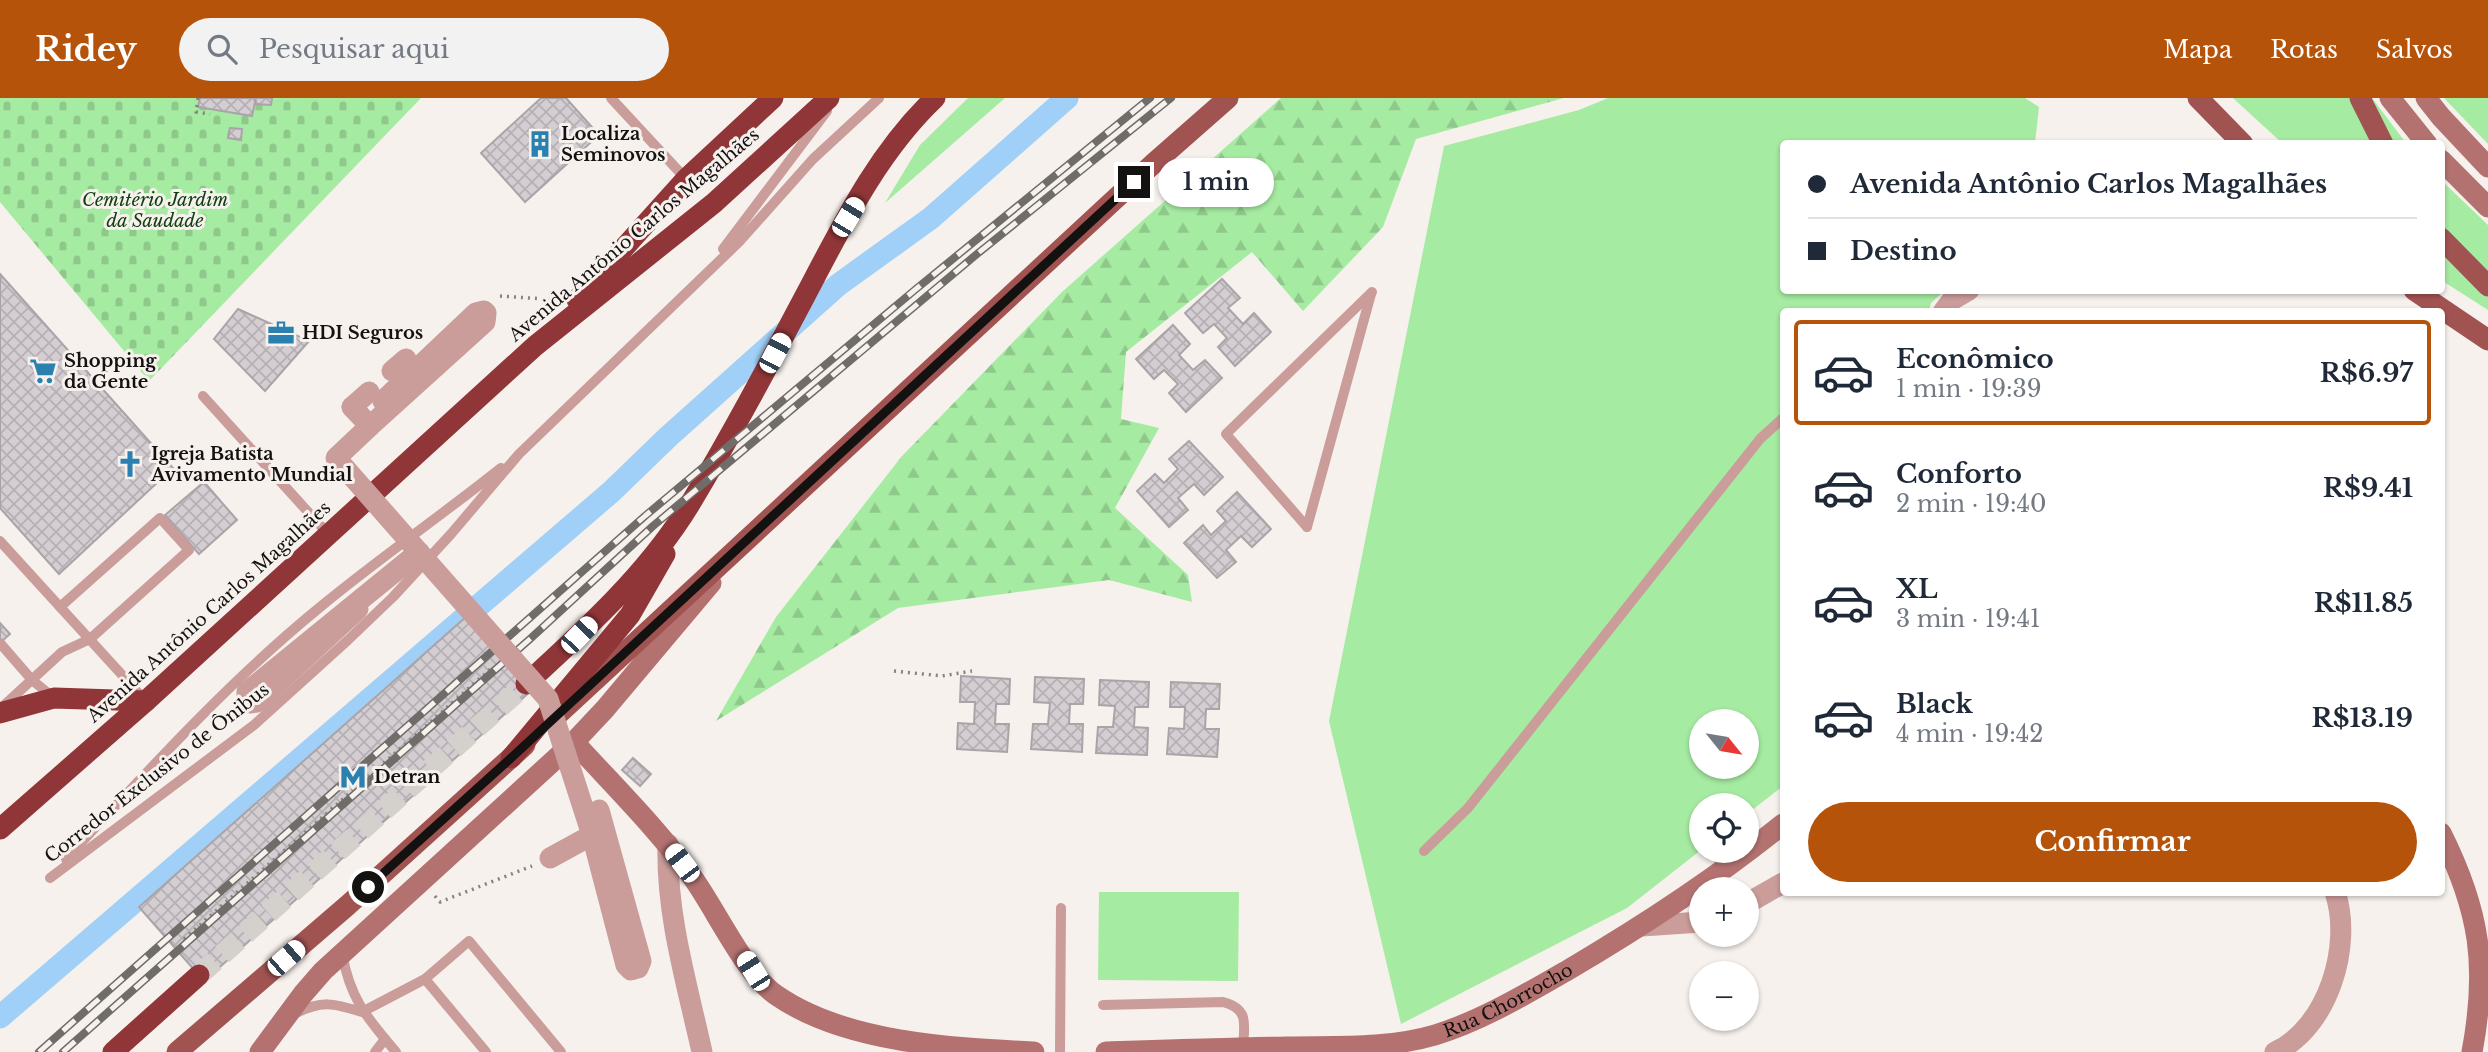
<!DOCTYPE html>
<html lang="pt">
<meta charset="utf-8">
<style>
:root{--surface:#fff;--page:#f2f2f3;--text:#1f2937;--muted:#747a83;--line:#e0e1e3;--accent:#b45309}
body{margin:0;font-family:"Libre Baskerville",serif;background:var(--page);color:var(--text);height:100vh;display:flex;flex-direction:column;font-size:26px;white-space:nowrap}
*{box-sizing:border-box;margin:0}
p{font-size:23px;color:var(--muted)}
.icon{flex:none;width:38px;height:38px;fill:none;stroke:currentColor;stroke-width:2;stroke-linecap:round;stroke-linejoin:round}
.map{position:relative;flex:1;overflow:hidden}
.panel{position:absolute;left:1780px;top:210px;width:665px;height:588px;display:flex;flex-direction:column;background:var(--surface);border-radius:7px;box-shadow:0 2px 5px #0004}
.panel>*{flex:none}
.top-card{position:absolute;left:1780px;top:42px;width:665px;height:154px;border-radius:7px;box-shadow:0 2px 5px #0004;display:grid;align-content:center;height:154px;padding:0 28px;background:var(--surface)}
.needle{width:46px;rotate:120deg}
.tools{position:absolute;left:1689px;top:611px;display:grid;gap:14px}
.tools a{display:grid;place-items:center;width:70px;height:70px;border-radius:50%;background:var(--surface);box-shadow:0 2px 5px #0004;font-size:35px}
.end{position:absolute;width:32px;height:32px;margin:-16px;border:9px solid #141211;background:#fff;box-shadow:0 0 0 4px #fff}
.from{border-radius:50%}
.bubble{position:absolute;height:49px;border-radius:24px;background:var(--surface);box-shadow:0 2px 5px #0004;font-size:23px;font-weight:700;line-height:49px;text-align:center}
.car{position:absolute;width:21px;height:42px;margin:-21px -10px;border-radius:9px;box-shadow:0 0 5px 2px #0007;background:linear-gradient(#fff 24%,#345 0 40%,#fff 0 76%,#345 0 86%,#fff 0)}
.top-card b{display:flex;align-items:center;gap:24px;height:66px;font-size:26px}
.top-card b+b{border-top:2px solid var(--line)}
.top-card i{width:18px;height:18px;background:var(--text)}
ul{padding:12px 0 0;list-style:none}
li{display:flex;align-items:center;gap:21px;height:105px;margin:0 14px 10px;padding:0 14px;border:4px solid transparent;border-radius:7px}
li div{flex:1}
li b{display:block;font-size:26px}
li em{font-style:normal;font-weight:700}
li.current{border-color:var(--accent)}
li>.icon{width:63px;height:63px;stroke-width:1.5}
.action{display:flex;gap:14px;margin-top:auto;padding:14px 28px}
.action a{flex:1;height:80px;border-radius:42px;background:var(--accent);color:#fff;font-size:28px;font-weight:700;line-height:80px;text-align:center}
header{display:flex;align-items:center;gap:42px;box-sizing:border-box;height:98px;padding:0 35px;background:var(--accent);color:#fff}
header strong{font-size:33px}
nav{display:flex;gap:38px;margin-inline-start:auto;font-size:24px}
.search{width:490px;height:63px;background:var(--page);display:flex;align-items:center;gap:18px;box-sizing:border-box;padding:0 24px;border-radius:38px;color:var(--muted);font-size:26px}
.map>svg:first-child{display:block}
</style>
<header>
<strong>Ridey</strong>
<div class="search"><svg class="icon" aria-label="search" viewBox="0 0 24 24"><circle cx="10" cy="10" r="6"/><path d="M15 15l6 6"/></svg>Pesquisar aqui</div>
<nav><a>Mapa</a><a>Rotas</a><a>Salvos</a></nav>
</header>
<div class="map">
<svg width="2488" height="954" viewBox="0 0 2488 954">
<defs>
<pattern id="forest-firs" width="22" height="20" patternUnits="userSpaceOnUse" patternTransform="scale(1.75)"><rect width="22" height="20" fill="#a6eba2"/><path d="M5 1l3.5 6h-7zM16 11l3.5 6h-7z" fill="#8ec88a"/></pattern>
<pattern id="cemetery-stones" width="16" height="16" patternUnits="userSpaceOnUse" patternTransform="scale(1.75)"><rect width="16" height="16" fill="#a6eba2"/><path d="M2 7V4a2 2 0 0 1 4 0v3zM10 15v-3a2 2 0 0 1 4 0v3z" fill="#8ec88a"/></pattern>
<pattern id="building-cross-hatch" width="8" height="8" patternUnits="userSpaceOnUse" patternTransform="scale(1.75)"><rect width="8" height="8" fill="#d4ced2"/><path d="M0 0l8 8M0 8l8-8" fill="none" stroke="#b5b0b3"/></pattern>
</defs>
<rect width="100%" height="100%" fill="#f6f1ec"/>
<g fill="#a6eba2" fill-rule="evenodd">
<path d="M 968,0 L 1005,0 L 885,105 L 920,47 Z"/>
<path d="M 1608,0 L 2025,0 L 2039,9 L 2035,45 L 1783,46 L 1783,192 L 1944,193 L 1931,205 L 1929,213 L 1783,214 L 1783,688 L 1747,716 L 1746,707 L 1701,707 L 1701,752 L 1627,810 L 1401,926 L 1329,623 L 1444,48 L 1579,12 ZM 1701,623 L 1746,623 L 1746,668 L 1701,668 Z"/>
<path d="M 2233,0 L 2372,0 L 2406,45 L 2282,45 Z"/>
<path d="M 2444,0 L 2488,0 L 2488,46 Z"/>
<path d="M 2441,82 L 2488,127 L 2488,212 L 2441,182 Z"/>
<path d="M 1099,794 L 1239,794 L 1238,883 L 1098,882 Z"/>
</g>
<path fill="url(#forest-firs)" d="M 1281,0 L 1564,0 L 1416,41 L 1383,129 L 1303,213 L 1252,154 L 1126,254 L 1121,321 L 1159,330 L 1115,410 L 1188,477 L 1192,504 L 1109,482 L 898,510 L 716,623 L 776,519 L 902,358 L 1062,194 Z"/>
<path fill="url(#cemetery-stones)" d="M 0,0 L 421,0 L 149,283 L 0,104 Z"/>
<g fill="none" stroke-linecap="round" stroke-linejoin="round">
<path stroke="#a0d0f7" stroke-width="23" d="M 0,919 L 611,394 L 669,338 L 838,187 L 931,120 L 1067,0"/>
</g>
<g fill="url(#building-cross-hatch)" stroke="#aaa4a8" stroke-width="2">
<path d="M 200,0 L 256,0 L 252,18 L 198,9 Z"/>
<path d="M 256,0 L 272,0 L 271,7 L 255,6 Z"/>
<path d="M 541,0 L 566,0 L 599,37 L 525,104 L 481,55 Z"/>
<path d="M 230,30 L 242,31 L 241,42 L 228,40 Z"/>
<path d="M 0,176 L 173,370 L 59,476 L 0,410 Z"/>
<path d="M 1222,181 L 1240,200 L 1228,210 L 1243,226 L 1254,215 L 1271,234 L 1235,268 L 1218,249 L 1227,240 L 1214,226 L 1203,235 L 1185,215 Z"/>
<path d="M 238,211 L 309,243 L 265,293 L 214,241 Z"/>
<path d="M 1173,227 L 1190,246 L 1179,257 L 1193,272 L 1205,262 L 1222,280 L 1186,314 L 1169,295 L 1178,286 L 1164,272 L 1154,281 L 1136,261 Z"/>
<path d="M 1189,343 L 1223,379 L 1204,397 L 1194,386 L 1178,400 L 1188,412 L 1169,429 L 1137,393 L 1155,376 L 1164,385 L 1178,371 L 1169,361 Z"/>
<path d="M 204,384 L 237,422 L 199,456 L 165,417 Z"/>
<path d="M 1237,394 L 1271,431 L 1252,449 L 1241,438 L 1226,452 L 1236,464 L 1217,480 L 1184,445 L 1203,427 L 1211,437 L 1226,423 L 1217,413 Z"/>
<path d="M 467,518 L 532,592 L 204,883 L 139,809 Z"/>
<path d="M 0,525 L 10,536 L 0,545 Z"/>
<path d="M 961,578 L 1010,581 L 1009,606 L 996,606 L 995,626 L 1009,626 L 1007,654 L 957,651 L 958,625 L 974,626 L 975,604 L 960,604 Z"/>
<path d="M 1035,579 L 1084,581 L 1083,606 L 1070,606 L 1069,626 L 1083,626 L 1082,654 L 1031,651 L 1033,626 L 1048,626 L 1050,605 L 1034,604 Z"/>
<path d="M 1100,582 L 1149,584 L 1148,609 L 1135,609 L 1134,629 L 1148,630 L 1147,657 L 1096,655 L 1098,629 L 1113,629 L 1115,608 L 1099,607 Z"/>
<path d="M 1171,584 L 1220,586 L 1219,611 L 1206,611 L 1205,631 L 1219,631 L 1217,659 L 1167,656 L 1169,630 L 1184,631 L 1185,609 L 1170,609 Z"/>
<path d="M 633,660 L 651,676 L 640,688 L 622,672 Z"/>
</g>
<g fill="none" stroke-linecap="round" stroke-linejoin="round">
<path stroke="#d4d0cb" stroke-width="21" stroke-dasharray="21 10" stroke-linecap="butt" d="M 199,877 L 526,586"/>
<g stroke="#85827f" stroke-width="3.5" stroke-dasharray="2 5" stroke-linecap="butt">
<path d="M 198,0 L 196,14 L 210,16"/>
<path d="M 500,198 L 559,202"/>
<path d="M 894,573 L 942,578 L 972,573"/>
<path d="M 435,798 L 440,804 L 532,768"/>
<path d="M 184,841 L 494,568"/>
</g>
<g stroke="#ca9c9a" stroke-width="10">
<path d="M 611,0 L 686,81"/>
<path d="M 723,151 L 827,13"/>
<path d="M 203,298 L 329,437"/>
<path d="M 1307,429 L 1226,336 L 1372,194"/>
<path d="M 1307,429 L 1371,196"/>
<path d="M 0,443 L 144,601"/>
<path d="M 0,545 L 32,582 L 54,600"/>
<path d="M 0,611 L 62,554 L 90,541 L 189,452 L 160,420 L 60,509"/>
<path d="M 1424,753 L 1468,710 L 1760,341 L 1783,320"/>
<path d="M 66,761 C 147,674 227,585 319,510 C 378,461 441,418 501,370"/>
<path d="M 50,780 L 254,627 L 348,542 L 393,499 L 451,436 L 519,356 L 739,144 L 813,61 L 879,0"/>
<path d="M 342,855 C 350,901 367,920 396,954"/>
<path d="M 425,881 L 486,954"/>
<path d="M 1103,907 L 1223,904 C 1250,911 1244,927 1243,950"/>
<path d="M 294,916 C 322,902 333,905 362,914 L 425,881 L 469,843 L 561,954"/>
<path d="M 375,954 L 385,941"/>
<path d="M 1060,954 L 1061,810"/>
</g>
<g stroke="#ca9c9a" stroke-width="21">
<path d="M 1943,214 L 1952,202 L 1969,192"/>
<path d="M 392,273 L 406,261"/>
<path d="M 352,309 L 369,294"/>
<path d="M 358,511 L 257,604 L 250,605 L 247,603 L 247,594 L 419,454"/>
<path d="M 668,746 C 666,817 687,886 702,954"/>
<path d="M 550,760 L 592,737 L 626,867 L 631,872 L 638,870 L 641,863 L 599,712"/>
<path d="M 1746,806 L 1783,785"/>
<path d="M 1642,828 L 1701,824"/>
<path d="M 2275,954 C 2328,930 2353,847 2335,794"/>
</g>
<g stroke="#b37270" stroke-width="21">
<path d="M 2390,0 L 2427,46"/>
<path d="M 2426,0 L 2441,19 L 2488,69"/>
<path d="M 2441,62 L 2488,109"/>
<path d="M 574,644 C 614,688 658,731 693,780 C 716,812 746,877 776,897 C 845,945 952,950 1034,954"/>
<path d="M 2441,735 C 2480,813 2488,868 2472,954"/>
<path d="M 260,954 L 303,896 L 323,873 L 574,644 L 605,611 L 711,485"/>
<path id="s1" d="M 1106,954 C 1167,952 1227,950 1287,949 C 1335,948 1388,951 1435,937 C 1481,923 1526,896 1568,872 C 1643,828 1715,781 1783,726"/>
</g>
<g stroke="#a15352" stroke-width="21">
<path d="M 2198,0 L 2243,46"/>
<path d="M 2360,0 L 2383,46"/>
<path d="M 2441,140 L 2488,188"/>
<path d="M 2414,192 L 2488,242"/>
<path d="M 553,621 L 1153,66 L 1228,0"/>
<path d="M 177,954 L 348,807 L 525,647"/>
</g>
<g stroke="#903638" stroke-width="21">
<path d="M 577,202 L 686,81 L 773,0"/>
<path d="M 526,586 C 585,532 648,475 690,406 C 731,338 768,268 805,198 C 842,128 877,55 935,0"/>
<path d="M 0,615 L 54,600 L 146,603"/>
<path d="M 511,660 L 630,517 L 665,456"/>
<path d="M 0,731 L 146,603 L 535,248 L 714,105 L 829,0"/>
<path d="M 113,954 L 199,877"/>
</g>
<defs>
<g id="rail">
<path d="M 39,954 L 645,418 L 916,191 L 1150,0"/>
<path d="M 63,954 L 530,541 L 653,428 L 977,156 L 1171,0"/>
</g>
</defs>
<use href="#rail" stroke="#6f6c69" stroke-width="8"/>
<use href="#rail" stroke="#f6f1ec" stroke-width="5" stroke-dasharray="16" stroke-linecap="butt"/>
<g stroke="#ca9c9a" stroke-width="21">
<path d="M 352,309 L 370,328 L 336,360 L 548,601 L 592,737"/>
<path d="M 370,328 L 485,224 L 486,215 L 484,213 L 476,215 L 383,303"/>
</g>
</g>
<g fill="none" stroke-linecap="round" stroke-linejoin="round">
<path stroke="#141211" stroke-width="9" d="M 368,789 L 511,660 L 1134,84"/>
</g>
<defs>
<symbol id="building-bare" viewBox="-9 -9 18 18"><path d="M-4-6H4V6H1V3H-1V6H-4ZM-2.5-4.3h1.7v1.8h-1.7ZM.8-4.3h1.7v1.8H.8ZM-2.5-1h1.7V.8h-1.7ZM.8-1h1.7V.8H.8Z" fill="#2a80af" stroke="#f6f1ec" stroke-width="2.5" paint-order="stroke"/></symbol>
<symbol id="office-bare" viewBox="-9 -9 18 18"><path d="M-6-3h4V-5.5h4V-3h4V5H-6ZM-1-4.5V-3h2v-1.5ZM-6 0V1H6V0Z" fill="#2a80af" stroke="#f6f1ec" stroke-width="2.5" paint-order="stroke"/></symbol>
<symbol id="supermarket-bare" viewBox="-9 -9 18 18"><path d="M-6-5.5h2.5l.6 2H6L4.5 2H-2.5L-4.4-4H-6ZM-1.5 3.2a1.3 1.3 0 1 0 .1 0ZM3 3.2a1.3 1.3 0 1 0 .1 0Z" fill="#2a80af" stroke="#f6f1ec" stroke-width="2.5" paint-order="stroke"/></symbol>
<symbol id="church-bare" viewBox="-9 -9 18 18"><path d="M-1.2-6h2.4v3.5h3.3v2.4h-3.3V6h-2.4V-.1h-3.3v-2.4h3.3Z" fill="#2a80af" stroke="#f6f1ec" stroke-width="2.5" paint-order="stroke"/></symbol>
<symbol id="metro-bare" viewBox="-9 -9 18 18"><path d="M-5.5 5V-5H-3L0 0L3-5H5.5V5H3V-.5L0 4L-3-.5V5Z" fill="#2a80af" stroke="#f6f1ec" stroke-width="2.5" paint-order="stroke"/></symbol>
</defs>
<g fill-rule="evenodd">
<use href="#building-bare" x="521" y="27" width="38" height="38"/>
<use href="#office-bare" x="262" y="216" width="38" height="38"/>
<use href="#supermarket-bare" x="24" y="254" width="38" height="38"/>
<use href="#church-bare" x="111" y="347" width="38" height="38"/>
<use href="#metro-bare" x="334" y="660" width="38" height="38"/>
</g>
<g text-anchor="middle" stroke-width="6" stroke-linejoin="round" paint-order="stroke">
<g font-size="18" font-weight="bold" fill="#141211" stroke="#f6f1ec" text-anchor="start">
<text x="561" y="42">Localiza<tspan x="561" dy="21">Seminovos</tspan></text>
<text x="302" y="241">HDI Seguros</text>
<text x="64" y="269">Shopping<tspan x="64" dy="21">da Gente</tspan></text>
<text x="151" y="362">Igreja Batista<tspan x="151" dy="21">Avivamento Mundial</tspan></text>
<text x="374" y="685">Detran</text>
</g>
<g font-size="18" font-style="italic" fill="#104011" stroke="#f6f1ec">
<text x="155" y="108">Cemitério Jardim<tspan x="155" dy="21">da Saudade</tspan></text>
</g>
<g font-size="18" fill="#141211" stroke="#f6f1ec">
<text transform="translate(634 137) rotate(-40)" y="6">Avenida Antônio Carlos Magalhães</text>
<text transform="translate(209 514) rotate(-42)" y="6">Avenida Antônio Carlos Magalhães</text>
<text transform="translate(157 675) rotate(-38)" y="6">Corredor Exclusivo de Ônibus</text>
<text dy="6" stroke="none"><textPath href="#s1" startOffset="411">Rua Chorrocho</textPath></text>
</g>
</g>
</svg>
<div class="tools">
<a><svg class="needle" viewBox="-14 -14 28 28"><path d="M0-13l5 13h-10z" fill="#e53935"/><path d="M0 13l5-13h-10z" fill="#747a83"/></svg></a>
<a><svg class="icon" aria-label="locate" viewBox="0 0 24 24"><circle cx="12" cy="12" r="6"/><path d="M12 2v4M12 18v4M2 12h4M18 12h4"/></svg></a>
<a>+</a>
<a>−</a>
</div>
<i class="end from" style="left:368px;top:789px"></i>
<i class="end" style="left:1134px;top:84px"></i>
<div class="bubble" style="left:1158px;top:60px;width:116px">1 min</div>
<i class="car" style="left:848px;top:119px;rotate:31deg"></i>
<i class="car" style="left:775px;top:255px;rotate:28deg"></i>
<i class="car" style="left:579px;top:537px;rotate:44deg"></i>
<i class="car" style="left:682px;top:765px;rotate:323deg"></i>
<i class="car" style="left:286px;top:860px;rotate:49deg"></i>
<i class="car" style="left:753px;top:873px;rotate:328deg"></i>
<div class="top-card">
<b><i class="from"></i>Avenida Antônio Carlos Magalhães</b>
<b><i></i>Destino</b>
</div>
<section class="panel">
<ul>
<li class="current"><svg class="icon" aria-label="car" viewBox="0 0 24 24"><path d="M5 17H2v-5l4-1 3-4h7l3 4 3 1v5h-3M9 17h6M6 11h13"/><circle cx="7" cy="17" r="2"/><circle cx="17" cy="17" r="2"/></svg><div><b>Econômico</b><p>1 min · 19:39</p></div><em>R$6.97</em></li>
<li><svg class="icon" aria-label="car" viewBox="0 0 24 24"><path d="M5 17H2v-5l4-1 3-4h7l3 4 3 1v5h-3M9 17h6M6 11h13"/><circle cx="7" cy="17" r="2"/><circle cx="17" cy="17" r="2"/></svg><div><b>Conforto</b><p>2 min · 19:40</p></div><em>R$9.41</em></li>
<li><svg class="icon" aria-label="car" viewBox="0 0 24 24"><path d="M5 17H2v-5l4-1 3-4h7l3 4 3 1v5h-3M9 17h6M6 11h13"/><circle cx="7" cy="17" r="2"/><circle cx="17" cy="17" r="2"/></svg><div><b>XL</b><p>3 min · 19:41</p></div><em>R$11.85</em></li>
<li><svg class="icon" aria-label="car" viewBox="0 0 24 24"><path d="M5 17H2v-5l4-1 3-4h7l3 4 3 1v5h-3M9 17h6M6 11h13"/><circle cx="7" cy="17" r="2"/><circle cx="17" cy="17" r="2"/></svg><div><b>Black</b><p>4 min · 19:42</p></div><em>R$13.19</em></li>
</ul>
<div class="action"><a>Confirmar</a></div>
</section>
</div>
